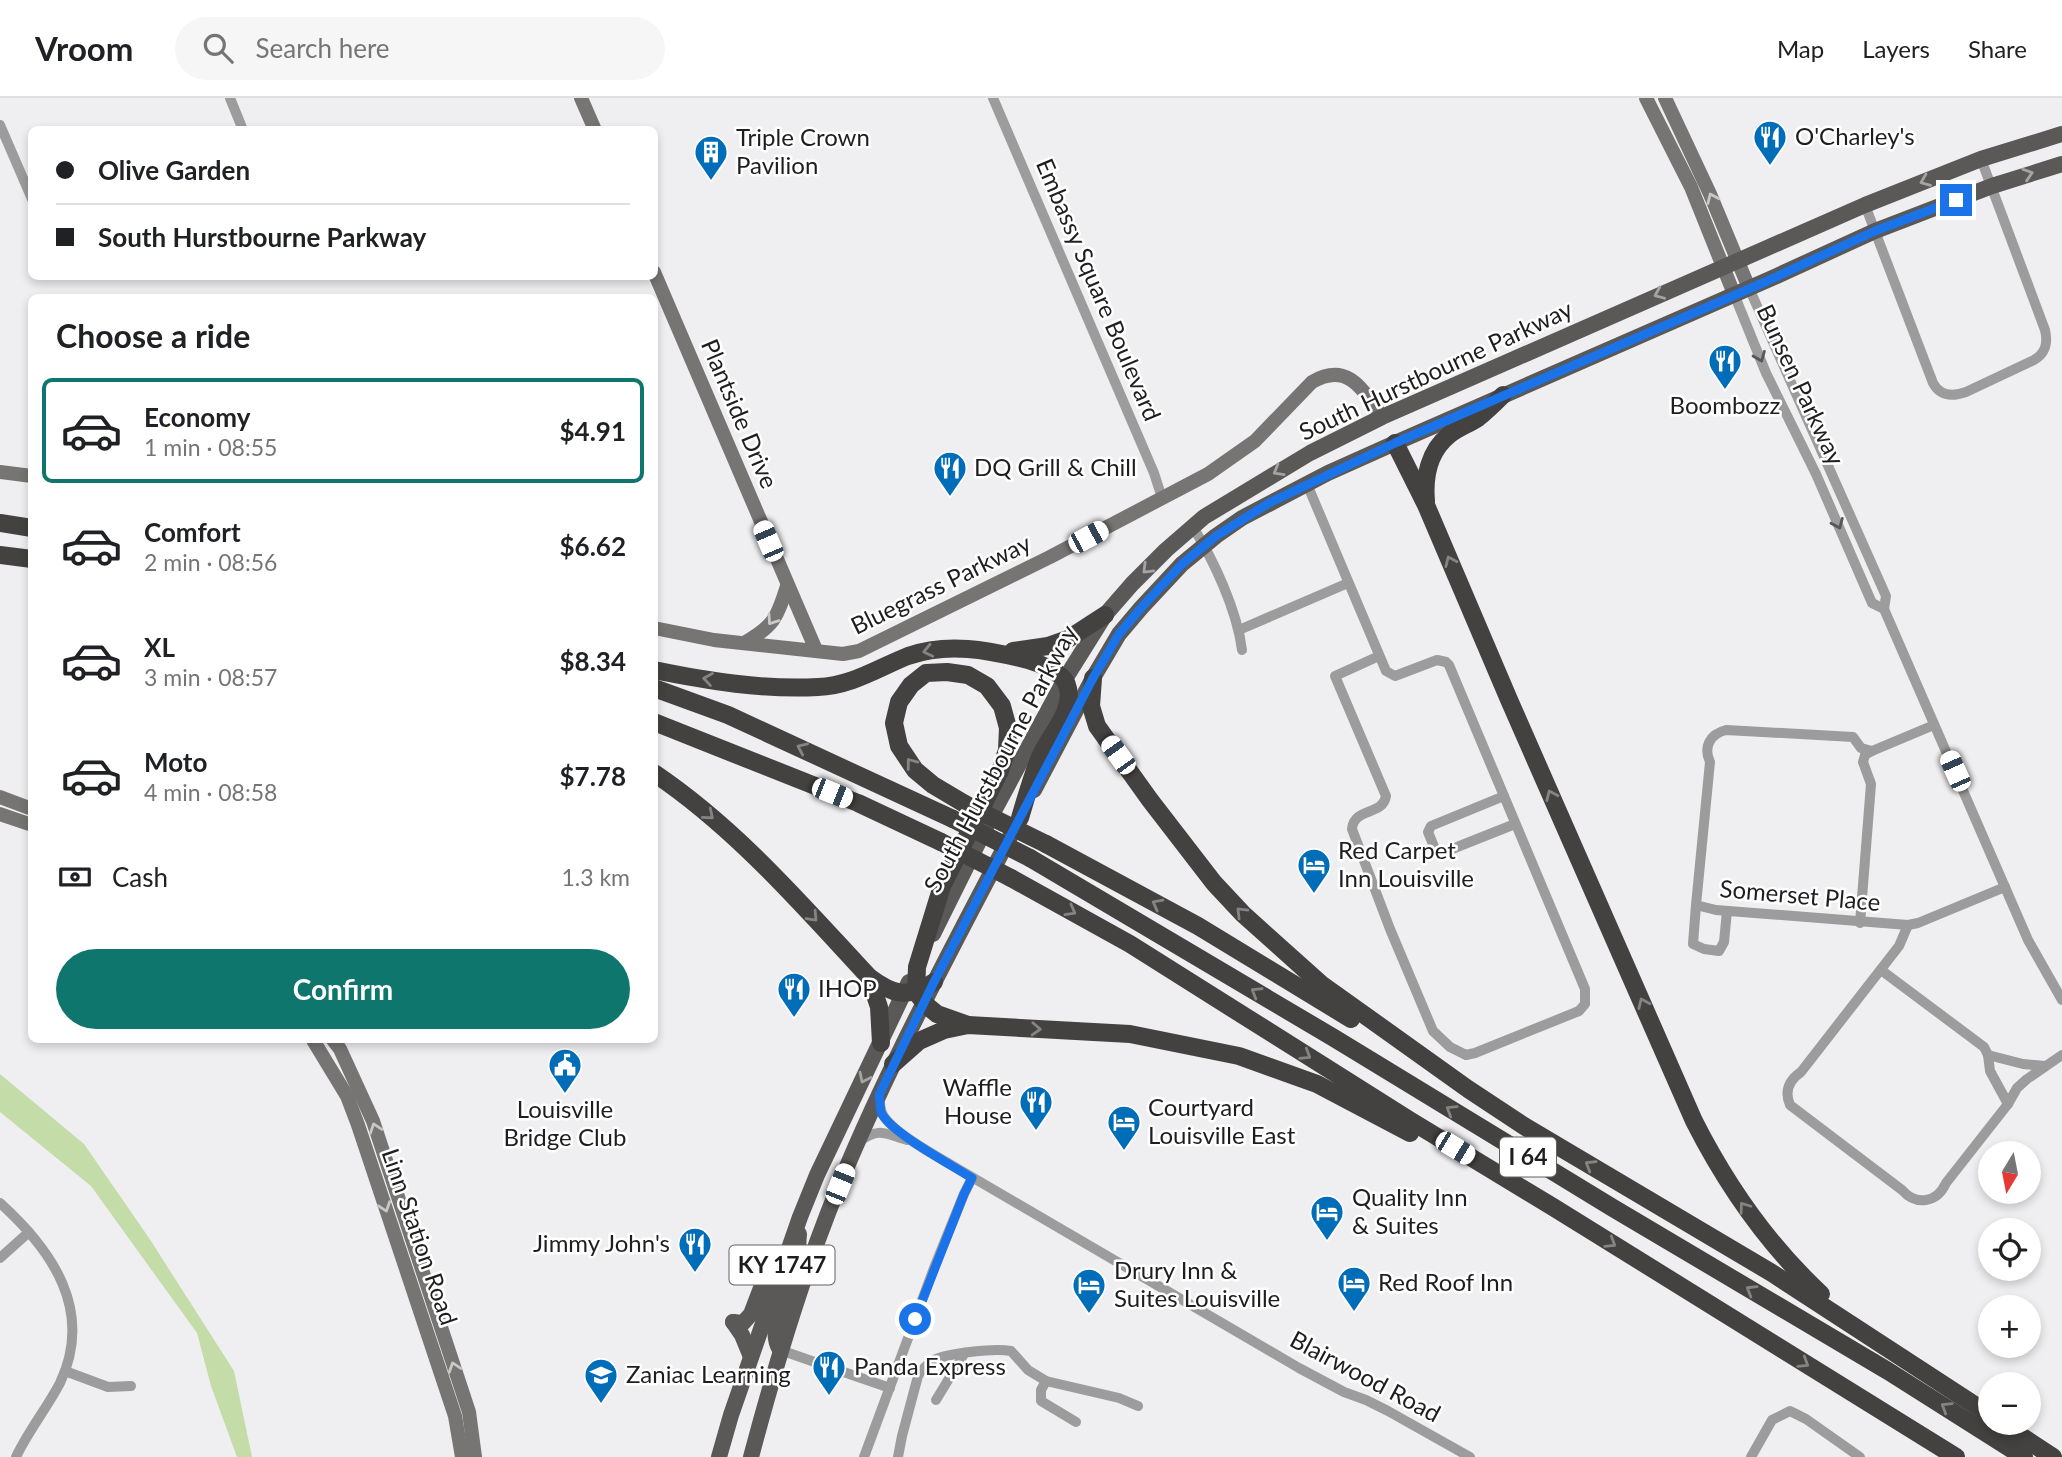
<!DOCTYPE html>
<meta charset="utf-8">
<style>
:root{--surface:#fff;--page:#f6f6f6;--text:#202124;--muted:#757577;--line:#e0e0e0;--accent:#0f766e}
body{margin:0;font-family:Lato,sans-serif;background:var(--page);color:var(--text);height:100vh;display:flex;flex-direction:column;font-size:26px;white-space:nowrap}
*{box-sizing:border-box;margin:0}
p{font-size:23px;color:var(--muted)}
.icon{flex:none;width:38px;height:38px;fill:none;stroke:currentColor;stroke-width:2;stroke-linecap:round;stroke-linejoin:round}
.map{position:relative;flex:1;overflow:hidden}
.panel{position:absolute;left:28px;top:196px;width:630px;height:749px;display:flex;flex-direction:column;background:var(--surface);border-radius:10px;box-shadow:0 4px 10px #0003}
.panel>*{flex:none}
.guide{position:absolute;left:28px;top:28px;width:630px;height:154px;border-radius:10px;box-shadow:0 4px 10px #0003;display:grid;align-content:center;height:154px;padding:0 28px;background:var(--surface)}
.needle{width:46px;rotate:190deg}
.tools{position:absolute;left:1978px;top:1043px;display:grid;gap:14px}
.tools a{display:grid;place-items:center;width:63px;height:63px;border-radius:50%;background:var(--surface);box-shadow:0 4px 10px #0003;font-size:35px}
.end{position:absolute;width:32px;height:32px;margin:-16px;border:9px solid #1a73e8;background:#fff;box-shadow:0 0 0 4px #fff}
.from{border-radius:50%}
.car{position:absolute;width:21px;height:42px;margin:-21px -10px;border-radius:9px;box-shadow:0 0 5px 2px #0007;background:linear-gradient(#fff 24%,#345 0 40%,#fff 0 76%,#345 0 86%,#fff 0)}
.guide b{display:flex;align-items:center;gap:24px;height:66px;font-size:26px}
.guide b+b{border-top:2px solid var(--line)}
.guide i{width:18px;height:18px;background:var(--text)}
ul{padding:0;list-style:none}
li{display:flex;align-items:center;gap:21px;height:105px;margin:0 14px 10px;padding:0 14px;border:4px solid transparent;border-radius:10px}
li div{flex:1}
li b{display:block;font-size:26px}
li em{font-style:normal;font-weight:700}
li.active{border-color:var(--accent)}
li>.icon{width:63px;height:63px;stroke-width:1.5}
h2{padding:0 28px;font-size:32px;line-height:84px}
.pay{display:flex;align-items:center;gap:18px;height:77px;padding:0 28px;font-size:26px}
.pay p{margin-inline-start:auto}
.primary-button{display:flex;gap:14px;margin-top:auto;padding:14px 28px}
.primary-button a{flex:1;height:80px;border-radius:42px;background:var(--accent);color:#fff;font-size:28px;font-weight:700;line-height:80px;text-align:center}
header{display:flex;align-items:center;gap:42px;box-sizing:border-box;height:98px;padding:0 35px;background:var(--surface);border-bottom:2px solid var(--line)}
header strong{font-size:33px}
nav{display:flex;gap:38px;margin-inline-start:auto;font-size:24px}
.search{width:490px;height:63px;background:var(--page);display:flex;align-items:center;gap:18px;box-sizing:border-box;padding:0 24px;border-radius:38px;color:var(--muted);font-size:26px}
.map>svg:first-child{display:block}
</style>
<header>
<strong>Vroom</strong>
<div class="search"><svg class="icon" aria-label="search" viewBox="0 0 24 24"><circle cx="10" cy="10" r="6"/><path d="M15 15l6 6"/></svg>Search here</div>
<nav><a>Map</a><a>Layers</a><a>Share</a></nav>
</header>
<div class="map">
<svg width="2062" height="1359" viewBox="0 0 2062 1359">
<rect width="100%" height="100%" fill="#efeff1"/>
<path fill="#c4dca8" d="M 0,976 L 84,1046 L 149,1140 L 234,1273 L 252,1359 L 237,1359 L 211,1288 L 197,1235 L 91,1088 L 0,1014 Z"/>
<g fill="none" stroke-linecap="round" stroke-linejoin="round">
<g stroke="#9d9c9c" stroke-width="10">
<path d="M 230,0 L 243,32"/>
<path d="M 993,0 L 1154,375 L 1162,400"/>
<path d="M 0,27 L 32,101"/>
<path d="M 1865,107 L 1933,285 C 1940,298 1952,299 1966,294 L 2034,262 C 2046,255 2048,245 2045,232 L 1981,61"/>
<path d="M 1749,190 L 1886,498 L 1884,511 L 2028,842 L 2062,902"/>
<path d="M 1734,196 L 1766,275 L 1816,376 L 1872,505 L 1884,511"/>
<path d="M 1307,386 L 1386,573 L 1395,578 L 1437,562 L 1446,564 L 1449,567 L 1585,891 L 1585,906 L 1579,913 L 1475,955 L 1466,957 L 1450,949 L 1433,933 L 1390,831 L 1352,731 C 1354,709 1383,718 1386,698 L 1335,578 L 1379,558"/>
<path d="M 1193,429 C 1214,463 1237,512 1242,552"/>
<path d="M 1239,532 L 1348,485"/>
<path d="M 1934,627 L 1872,653 L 1861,650 L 1853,639 L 1726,632 C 1710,636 1703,649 1710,664 L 1696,807 L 1716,812 L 1908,827 L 1918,825 L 2005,789"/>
<path d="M 1504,698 L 1431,728 L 1428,734 L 1435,751 L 1442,755 L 1515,726"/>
<path d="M 1696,807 L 1693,846 L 1704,851 L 1719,853 L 1724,844 L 1727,813"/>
<path d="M 1860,825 L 1871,686 L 1863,664 L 1865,657 L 1872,653"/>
<path d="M 1908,827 L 1899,848 L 1801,974 C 1789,982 1784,993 1790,1007 L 1902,1092 C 1916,1108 1937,1105 1946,1085 L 2008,1006 L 2017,990 L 2027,981 L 2062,957"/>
<path d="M 1881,872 L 1984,949 L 1988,957 L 1990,973 L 2008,1006"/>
<path d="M 1988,957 L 2023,966 L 2045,968"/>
<path d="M 879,999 C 880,1004 880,1010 882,1015 C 890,1033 936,1058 953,1068 L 1299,1270 L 1344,1294 L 1366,1302 L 1388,1313 L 1470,1359"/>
<path d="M 860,1043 C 880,1029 885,1036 907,1042"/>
<path d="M 0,1105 C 53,1153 94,1213 60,1285 C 47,1310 28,1333 16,1359"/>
<path d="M 0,1160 L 29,1134"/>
<path d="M 780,1252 L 890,1290"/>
<path d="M 65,1273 L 108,1289 L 131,1288"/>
<path d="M 1046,1283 L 1041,1292 L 1041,1303 L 1076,1324"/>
<path d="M 936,1302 L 964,1256"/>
<path d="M 864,1359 L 934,1170 L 964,1096 L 972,1080"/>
<path d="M 898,1359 L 902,1338 L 918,1278 C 922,1271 927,1266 934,1262 C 949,1255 994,1250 1011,1253 L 1028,1272 L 1046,1283 L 1119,1300 L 1138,1308"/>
<path d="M 1751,1359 L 1772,1322 L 1790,1313 L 1806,1321 L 1860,1359"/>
</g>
<g stroke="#767574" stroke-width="14">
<path d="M 581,0 L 595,32"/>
<path d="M 1646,0 L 1691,89 L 1734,196"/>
<path d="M 1665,0 L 1710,96 L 1749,190"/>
<path d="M 654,174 L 816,552"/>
<path d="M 0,374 L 32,378"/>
<path d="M 654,530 L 714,542 L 843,556 L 859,553 L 1050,459 L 1208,376 L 1255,343 L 1312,284 C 1348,263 1363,292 1382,319"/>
<path d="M 744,545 C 774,528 777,520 787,488"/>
<path d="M 0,699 L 32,711"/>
<path d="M 0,716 L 32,727"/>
<path d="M 313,942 L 347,998 L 358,1027 L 455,1318 L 462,1359"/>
<path d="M 333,942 L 340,951 L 373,1023 L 469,1314 L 475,1359"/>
</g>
<g stroke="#5a5958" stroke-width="16">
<path d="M 1034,692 L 1093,580 L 1119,536 L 1141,510 L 1182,466 L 1216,438 L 1242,420 L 1328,375 L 1395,345 L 1770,181 L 1875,133 L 1992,88 L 2062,66"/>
<path d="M 933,836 L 995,711 L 1065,581 L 1105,517 L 1132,486 L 1166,452 L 1204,419 L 1310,355 L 1382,319 L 1865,107 L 1981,61 L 2062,36"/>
<path d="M 733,1224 L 743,1225 L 751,1216 L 769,1169 L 785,1155"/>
<path d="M 733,1224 L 742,1237 L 751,1259"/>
<path d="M 780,1252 C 765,1228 791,1184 797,1159 C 799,1151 798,1143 799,1136"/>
<path d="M 719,1359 L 731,1317 L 800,1119 L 817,1077 L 909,884"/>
<path d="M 751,1359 C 773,1276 797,1195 828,1115 C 879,985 946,861 1011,737"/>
</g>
<g stroke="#434240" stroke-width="18">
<path d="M 1395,345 L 1426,407 L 1510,604 L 1694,1023 C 1727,1088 1767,1146 1821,1196"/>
<path d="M 1426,403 C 1424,379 1429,353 1449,337 C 1457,330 1469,326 1478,320 C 1487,313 1495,305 1503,297"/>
<path d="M 0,425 L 32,430"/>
<path d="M 0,457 L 32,461"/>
<path d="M 1013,553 L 1048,548 L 1068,541 L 1105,517"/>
<path d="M 654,572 C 708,583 763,592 818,589 C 851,588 878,570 908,558 C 948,544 988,552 1028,562 C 1039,565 1064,575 1067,587 C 1076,611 1049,638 1040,659 C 1032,678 1026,700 1020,720"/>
<path d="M 1093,580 L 1091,608 L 1097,628 L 1150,702 L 1214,785 L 1243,816 L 1321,886 L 1468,991 L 1524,1028 L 1772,1175 L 1990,1317"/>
<path d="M 654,590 L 728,617 L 953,721"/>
<path d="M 654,624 L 858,705 L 941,744"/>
<path d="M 654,675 C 737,731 802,807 869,879 C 893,897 908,901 934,884"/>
<path d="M 965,706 L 933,687 L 915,672 L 899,648 L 894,625 L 899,604 L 911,587 L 926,575 L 947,574 L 968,577 L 987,588 L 1002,608 L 1008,630 L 1007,652 L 1000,673 L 942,788 L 917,869 L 916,894 L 926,907 L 937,916 L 968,927"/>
<path d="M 1046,746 L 1198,828 L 1351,921"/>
<path d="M 1030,760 L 1334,940 L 1613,1110 L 1888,1273 L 2024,1359"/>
<path d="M 1011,780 L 1130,846 L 1411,1023 L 1553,1109 L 1956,1359"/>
<path d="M 869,879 L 879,909 L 881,945"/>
<path d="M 893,966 L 919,943 L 944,932 L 968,927 L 1130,936 L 1239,958 L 1317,986 L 1410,1035"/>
<path d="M 2001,1325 L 2053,1359"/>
</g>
<g stroke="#434240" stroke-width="18">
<path d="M 965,706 L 1046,746"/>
<path d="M 953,721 L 1030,760"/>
<path d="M 941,744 L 1011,780"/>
</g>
</g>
<defs><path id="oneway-chevron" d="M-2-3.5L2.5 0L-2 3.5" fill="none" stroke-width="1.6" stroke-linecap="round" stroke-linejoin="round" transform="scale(1.75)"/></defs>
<g stroke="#a4a4a3">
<use href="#oneway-chevron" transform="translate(2028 76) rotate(-18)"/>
<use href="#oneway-chevron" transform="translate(1925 83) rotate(158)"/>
<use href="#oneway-chevron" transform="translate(1659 196) rotate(157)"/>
<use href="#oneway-chevron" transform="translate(1278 373) rotate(150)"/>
<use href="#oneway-chevron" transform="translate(1147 471) rotate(135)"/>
<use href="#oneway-chevron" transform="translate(864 980) rotate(116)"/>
</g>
<g stroke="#c8c8c7">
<use href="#oneway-chevron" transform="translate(1712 100) rotate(-114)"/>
<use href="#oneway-chevron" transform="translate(772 522) rotate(125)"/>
<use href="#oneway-chevron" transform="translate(375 1030) rotate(-109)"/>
<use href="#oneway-chevron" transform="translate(385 1109) rotate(71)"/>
<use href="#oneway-chevron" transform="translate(454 1269) rotate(-108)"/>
</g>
<g stroke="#575757">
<use href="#oneway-chevron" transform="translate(1760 259) rotate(68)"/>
<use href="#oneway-chevron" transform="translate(1838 426) rotate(67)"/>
</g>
<g stroke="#858483">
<use href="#oneway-chevron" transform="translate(1450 463) rotate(-114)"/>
<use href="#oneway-chevron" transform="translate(928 553) rotate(167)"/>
<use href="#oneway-chevron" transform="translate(708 581) rotate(-171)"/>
<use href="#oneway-chevron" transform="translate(802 650) rotate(-156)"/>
<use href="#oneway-chevron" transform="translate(911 665) rotate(-127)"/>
<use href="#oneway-chevron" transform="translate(1551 697) rotate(-114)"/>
<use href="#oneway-chevron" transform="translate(709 717) rotate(40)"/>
<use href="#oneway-chevron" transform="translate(1157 806) rotate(-152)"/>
<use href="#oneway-chevron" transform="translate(1071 813) rotate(29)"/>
<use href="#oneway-chevron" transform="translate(1241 814) rotate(-135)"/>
<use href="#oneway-chevron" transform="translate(813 819) rotate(47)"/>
<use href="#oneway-chevron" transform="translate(1256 894) rotate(-149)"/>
<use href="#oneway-chevron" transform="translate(1643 905) rotate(-114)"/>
<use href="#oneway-chevron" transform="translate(1036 931) rotate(3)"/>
<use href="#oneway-chevron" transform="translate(1306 957) rotate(32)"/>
<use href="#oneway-chevron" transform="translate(1451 1012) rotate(-148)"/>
<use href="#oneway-chevron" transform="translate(1590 1067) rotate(-149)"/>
<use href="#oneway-chevron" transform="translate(1744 1109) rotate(-126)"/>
<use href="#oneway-chevron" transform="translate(1611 1145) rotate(32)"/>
<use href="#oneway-chevron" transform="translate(1751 1192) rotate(-149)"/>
<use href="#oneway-chevron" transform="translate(1804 1265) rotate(32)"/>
<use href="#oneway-chevron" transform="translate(1946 1309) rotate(-148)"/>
</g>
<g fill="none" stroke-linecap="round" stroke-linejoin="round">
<path stroke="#1a73e8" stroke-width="9" d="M 915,1221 L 964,1096 L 972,1080 C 952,1067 889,1034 881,1014 C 880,1009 880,1002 879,997 L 934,884 L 1093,580 L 1119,536 L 1141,510 L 1182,466 L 1216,438 L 1269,405 L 1395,345 L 1765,184 L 1875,133 L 1956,102"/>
</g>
<defs>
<symbol id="restaurant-pin" viewBox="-11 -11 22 30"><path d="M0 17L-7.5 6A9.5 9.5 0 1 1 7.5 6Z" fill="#006db8" stroke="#fff"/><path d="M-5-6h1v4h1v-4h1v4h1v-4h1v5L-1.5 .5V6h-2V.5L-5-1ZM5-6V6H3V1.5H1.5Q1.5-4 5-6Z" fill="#fff"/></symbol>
<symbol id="building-pin" viewBox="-11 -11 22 30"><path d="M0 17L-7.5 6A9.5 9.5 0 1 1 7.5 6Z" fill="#006db8" stroke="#fff"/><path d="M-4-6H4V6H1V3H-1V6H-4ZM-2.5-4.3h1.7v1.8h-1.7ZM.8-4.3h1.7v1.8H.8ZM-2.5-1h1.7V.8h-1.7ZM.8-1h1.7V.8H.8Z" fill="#fff"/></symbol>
<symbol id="hotel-pin" viewBox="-11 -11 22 30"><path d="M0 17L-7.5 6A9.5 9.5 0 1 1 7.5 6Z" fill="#006db8" stroke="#fff"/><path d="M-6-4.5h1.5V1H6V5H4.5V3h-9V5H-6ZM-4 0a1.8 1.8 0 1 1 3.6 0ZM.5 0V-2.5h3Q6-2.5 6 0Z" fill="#fff"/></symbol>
<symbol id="civic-pin" viewBox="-11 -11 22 30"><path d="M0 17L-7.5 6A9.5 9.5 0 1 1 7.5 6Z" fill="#006db8" stroke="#fff"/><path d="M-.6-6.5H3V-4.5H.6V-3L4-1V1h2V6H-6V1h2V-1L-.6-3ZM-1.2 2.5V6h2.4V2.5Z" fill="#fff"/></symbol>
<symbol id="school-pin" viewBox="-11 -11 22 30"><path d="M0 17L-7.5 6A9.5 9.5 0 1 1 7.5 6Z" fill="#006db8" stroke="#fff"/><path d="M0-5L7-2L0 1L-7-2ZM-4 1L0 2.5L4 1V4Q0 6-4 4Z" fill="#fff"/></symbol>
</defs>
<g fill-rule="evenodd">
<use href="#restaurant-pin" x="1751" y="20" width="38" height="52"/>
<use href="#building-pin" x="692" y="35" width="38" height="52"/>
<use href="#restaurant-pin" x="1706" y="244" width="38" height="52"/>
<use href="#restaurant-pin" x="931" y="351" width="38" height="52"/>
<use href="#hotel-pin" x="1295" y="748" width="38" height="52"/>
<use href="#restaurant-pin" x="775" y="872" width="38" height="52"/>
<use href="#civic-pin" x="546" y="948" width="38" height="52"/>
<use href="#restaurant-pin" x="1017" y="985" width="38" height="52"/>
<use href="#hotel-pin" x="1105" y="1005" width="38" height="52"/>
<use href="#hotel-pin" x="1308" y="1095" width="38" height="52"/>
<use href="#restaurant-pin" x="676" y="1127" width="38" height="52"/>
<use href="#hotel-pin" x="1335" y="1166" width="38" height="52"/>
<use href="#hotel-pin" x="1070" y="1168" width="38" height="52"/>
<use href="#restaurant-pin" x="810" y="1250" width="38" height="52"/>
<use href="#school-pin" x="582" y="1258" width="38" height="52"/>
</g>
<g text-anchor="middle" stroke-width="5" stroke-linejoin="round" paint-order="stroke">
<g fill="#fff" stroke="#626262" stroke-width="2">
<rect x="1500" y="1039.5" width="56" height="39" rx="5"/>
<rect x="729.5" y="1147.5" width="105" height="39" rx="5"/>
</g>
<g font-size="23" font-weight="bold" fill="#1e1e1f">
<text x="1528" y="1067">I 64</text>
<text x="782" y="1175">KY 1747</text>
</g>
<g font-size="24" fill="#1e1e1f" stroke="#fff" text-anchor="start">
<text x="1795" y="47">O'Charley's</text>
<text x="736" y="48">Triple Crown<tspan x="736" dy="28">Pavilion</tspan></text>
<text x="1725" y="316" text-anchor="middle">Boombozz</text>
<text x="974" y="378">DQ Grill &amp; Chill</text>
<text x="1338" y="761">Red Carpet<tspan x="1338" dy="28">Inn Louisville</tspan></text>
<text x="818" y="899">IHOP</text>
<text x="1012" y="998" text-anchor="end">Waffle<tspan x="1012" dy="28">House</tspan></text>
<text x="1148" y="1018">Courtyard<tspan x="1148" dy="28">Louisville East</tspan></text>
<text x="565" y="1020" text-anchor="middle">Louisville<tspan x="565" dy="28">Bridge Club</tspan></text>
<text x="1352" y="1108">Quality Inn<tspan x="1352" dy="28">&amp; Suites</tspan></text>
<text x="670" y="1154" text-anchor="end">Jimmy John's</text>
<text x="1114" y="1181">Drury Inn &amp;<tspan x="1114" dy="28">Suites Louisville</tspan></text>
<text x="1378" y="1193">Red Roof Inn</text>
<text x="854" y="1277">Panda Express</text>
<text x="626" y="1285">Zaniac Learning</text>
</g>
<g font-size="24" fill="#1e1e1f" stroke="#fff">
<text transform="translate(1098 192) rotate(67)" y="8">Embassy Square Boulevard</text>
<text transform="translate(1436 273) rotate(-25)" y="8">South Hurstbourne Parkway</text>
<text transform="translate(1800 287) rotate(65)" y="8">Bunsen Parkway</text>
<text transform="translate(739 316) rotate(67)" y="8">Plantside Drive</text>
<text transform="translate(941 487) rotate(-26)" y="8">Bluegrass Parkway</text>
<text transform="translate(1001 661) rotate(-62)" y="8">South Hurstbourne Parkway</text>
<text transform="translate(1800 798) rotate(5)" y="8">Somerset Place</text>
<text transform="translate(419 1139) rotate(71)" y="8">Linn Station Road</text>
<text transform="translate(1365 1279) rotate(28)" y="8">Blairwood Road</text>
</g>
</g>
</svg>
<div class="tools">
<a><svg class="needle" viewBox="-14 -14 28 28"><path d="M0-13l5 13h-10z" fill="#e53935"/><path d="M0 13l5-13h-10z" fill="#757577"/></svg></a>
<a><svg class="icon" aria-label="locate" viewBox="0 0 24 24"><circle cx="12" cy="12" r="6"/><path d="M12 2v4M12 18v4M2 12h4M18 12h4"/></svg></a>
<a>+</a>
<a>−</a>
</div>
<i class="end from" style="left:915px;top:1221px"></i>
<i class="end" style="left:1956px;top:102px"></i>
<i class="car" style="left:1088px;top:439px;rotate:62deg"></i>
<i class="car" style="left:768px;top:443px;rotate:337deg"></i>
<i class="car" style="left:1118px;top:657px;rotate:324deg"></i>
<i class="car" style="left:1955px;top:673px;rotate:336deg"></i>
<i class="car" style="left:832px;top:695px;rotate:112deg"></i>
<i class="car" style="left:1455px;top:1050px;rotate:121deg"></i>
<i class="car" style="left:840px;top:1086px;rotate:22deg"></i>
<div class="guide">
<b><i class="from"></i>Olive Garden</b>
<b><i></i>South Hurstbourne Parkway</b>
</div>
<section class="panel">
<h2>Choose a ride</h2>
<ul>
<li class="active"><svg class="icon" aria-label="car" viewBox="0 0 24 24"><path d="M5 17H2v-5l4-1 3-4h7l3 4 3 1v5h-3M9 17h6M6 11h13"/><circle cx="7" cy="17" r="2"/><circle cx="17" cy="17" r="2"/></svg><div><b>Economy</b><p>1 min · 08:55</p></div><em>$4.91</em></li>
<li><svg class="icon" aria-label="car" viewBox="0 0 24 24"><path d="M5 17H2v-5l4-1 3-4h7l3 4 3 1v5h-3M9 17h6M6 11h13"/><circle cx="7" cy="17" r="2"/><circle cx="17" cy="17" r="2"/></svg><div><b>Comfort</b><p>2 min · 08:56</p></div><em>$6.62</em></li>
<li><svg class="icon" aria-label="car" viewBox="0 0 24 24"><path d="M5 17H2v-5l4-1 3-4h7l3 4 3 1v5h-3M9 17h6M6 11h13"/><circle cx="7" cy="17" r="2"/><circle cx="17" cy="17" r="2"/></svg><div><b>XL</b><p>3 min · 08:57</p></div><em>$8.34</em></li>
<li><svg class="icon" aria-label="car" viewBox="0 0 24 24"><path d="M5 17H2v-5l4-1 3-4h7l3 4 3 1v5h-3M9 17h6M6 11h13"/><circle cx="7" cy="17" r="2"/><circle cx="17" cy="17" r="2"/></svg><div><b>Moto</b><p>4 min · 08:58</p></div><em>$7.78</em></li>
</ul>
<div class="pay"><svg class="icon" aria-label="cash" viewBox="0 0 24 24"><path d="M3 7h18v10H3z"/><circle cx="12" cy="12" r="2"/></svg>Cash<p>1.3 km</p></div>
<div class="primary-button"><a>Confirm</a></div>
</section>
</div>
